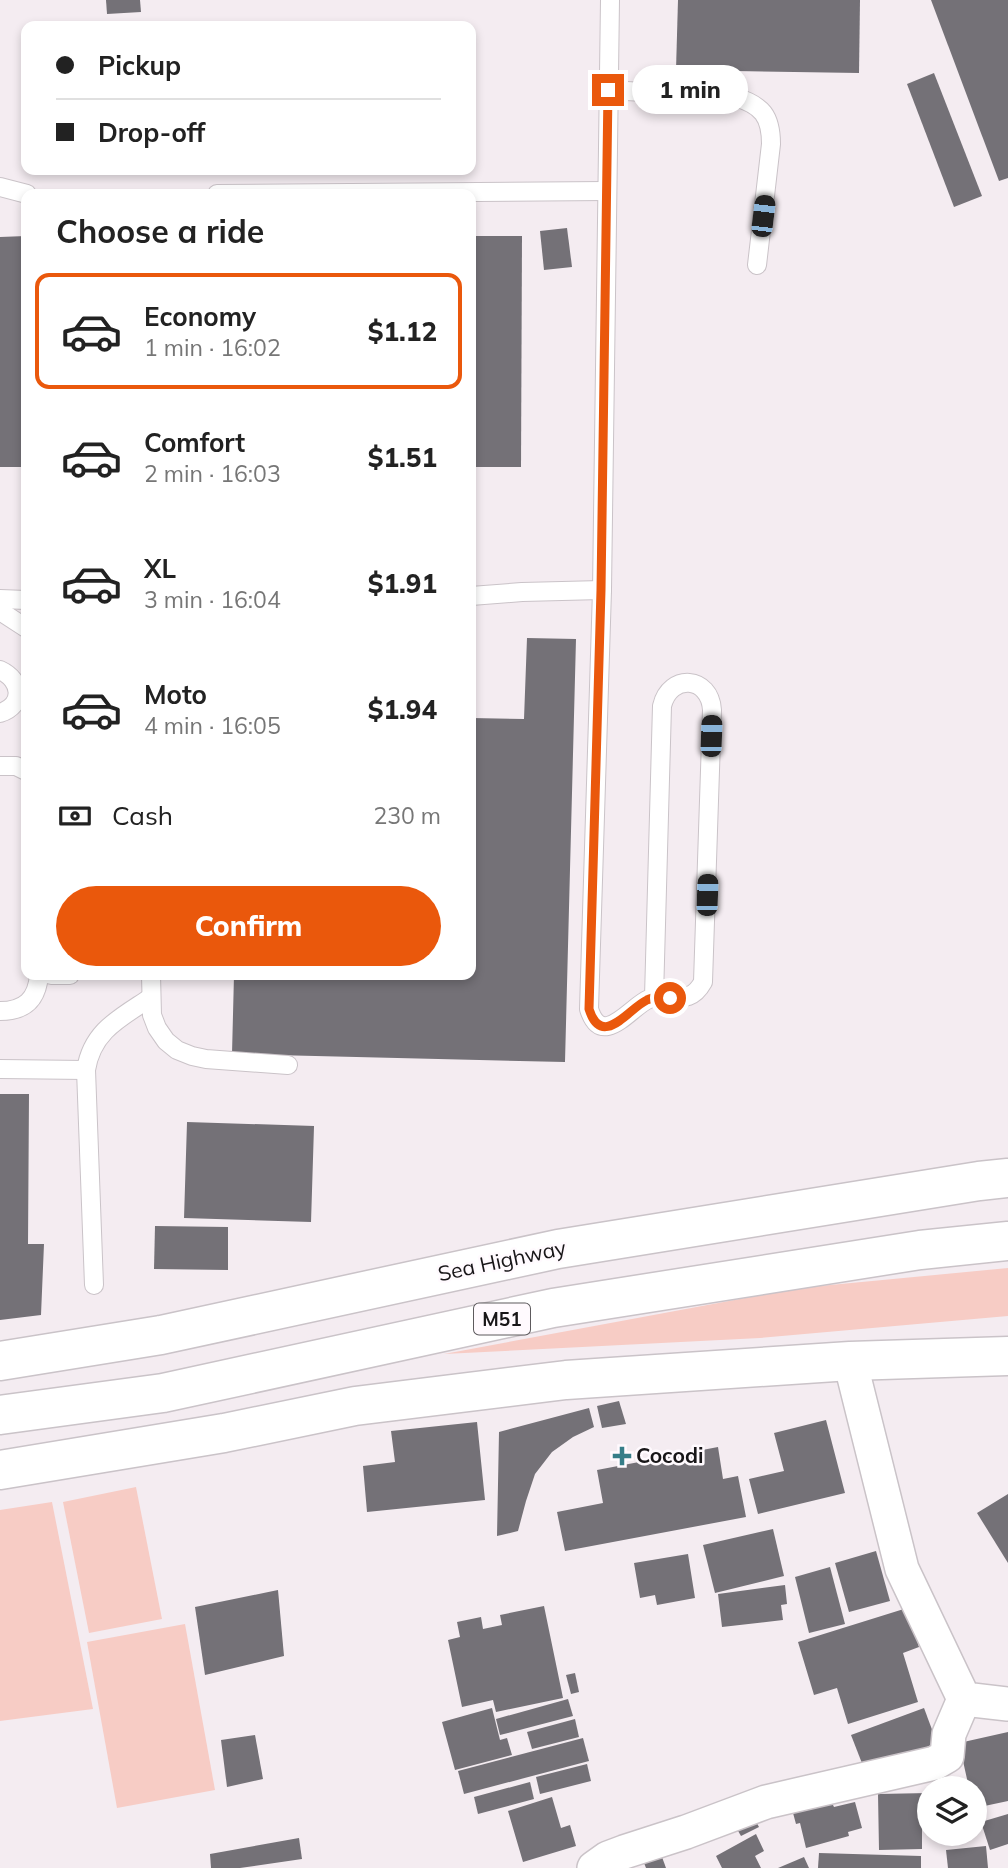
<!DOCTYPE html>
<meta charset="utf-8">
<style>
:root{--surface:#fff;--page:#f2f2f2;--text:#222;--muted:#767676;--line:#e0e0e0;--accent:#ea580c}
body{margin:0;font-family:Mulish,sans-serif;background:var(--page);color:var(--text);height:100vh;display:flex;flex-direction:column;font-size:26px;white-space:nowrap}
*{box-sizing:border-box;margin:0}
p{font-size:23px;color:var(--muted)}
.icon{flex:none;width:38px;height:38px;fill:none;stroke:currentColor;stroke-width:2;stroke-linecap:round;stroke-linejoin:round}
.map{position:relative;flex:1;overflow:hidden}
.drawer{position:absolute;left:21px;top:189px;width:455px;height:791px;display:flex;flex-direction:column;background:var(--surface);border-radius:14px;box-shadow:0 4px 10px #0003}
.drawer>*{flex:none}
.banner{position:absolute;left:21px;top:21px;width:455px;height:154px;border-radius:14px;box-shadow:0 4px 10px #0003;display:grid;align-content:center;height:154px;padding:0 35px;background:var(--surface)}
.controls{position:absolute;left:917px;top:1776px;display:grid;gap:14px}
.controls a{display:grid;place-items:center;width:70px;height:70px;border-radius:50%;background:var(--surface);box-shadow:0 4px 10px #0003;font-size:35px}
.end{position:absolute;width:32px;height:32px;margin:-16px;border:9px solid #ea580c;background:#fff;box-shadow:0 0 0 4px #fff}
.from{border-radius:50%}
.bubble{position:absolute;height:49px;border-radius:24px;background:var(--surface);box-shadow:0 4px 10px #0003;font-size:23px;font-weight:800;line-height:49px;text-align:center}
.car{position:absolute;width:21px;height:42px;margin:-21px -10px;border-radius:9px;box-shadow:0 0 5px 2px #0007;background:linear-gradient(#222 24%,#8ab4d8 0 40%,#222 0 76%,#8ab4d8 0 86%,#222 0)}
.banner b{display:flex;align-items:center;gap:24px;height:66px;font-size:26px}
.banner b+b{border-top:2px solid var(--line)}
.banner i{width:18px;height:18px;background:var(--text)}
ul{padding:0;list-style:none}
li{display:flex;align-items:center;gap:21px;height:116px;margin:0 14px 10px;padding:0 21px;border:4px solid transparent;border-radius:14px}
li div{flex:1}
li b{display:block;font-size:26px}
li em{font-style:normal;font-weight:800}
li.on{border-color:var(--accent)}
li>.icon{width:63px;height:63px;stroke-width:1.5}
h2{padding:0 35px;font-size:32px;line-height:84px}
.pay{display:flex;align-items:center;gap:18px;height:77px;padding:0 35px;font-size:26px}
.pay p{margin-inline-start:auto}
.button{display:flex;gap:14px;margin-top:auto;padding:14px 35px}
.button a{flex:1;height:80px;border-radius:42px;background:var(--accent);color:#fff;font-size:28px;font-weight:800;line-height:80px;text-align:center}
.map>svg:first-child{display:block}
</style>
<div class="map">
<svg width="1008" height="1868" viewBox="0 0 1008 1868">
<rect width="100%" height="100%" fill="#f4ecf1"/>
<g fill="#f7ccc5">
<path d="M 1008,1268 L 1008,1316 L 760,1338 L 444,1354 L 799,1288 Z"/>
<path d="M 136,1487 L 162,1619 L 89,1633 L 63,1502 Z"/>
<path d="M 52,1502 L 93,1709 L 0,1721 L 0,1510 Z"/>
<path d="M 185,1624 L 215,1790 L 117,1808 L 87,1642 Z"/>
</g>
<g fill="#747177">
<path d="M 106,0 L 140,0 L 141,12 L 107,14 Z"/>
<path d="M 678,0 L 860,0 L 859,73 L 676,70 Z"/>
<path d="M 931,0 L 1008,0 L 1008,178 L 999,181 Z"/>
<path d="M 934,73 L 982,196 L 954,207 L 907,84 Z"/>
<path d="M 90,170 L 154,170 L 154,172 L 90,175 Z"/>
<path d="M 567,228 L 572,267 L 544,270 L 540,231 Z"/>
<path d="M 26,236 L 26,467 L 0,467 L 0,237 Z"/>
<path d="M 471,236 L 522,236 L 521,467 L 471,467 Z"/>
<path d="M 527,638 L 576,639 L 565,1062 L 232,1054 L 234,975 L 471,975 L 471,718 L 524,719 Z"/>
<path d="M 0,1094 L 29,1094 L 28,1244 L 44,1244 L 41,1315 L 0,1320 Z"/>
<path d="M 187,1122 L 314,1126 L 311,1222 L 184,1218 Z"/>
<path d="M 155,1226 L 228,1227 L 228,1270 L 154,1269 Z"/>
<path d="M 619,1401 L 626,1424 L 602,1428 L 597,1406 Z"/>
<path d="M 589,1408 L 594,1427 L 573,1437 L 552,1452 L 535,1474 L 526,1501 L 518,1531 L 497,1536 L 499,1432 Z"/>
<path d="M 826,1420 L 845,1493 L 758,1514 L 749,1479 L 784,1471 L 774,1433 Z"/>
<path d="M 477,1422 L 485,1500 L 367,1512 L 363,1466 L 395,1462 L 391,1431 Z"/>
<path d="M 718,1447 L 723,1479 L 738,1476 L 746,1517 L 565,1551 L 557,1512 L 603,1503 L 597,1470 Z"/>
<path d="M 1008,1494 L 1008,1563 L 977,1513 Z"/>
<path d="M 773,1529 L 784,1576 L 715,1593 L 703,1545 Z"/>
<path d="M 876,1551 L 890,1601 L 849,1612 L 835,1563 Z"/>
<path d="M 688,1554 L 695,1598 L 657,1605 L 655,1595 L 640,1598 L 634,1563 Z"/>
<path d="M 830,1567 L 845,1624 L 809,1633 L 795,1577 Z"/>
<path d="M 785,1585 L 787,1604 L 781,1605 L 783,1620 L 722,1627 L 718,1594 Z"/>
<path d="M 278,1590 L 284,1656 L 205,1675 L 195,1607 Z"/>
<path d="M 544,1606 L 563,1698 L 496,1712 L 493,1700 L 462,1707 L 448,1640 L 460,1637 L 457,1622 L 481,1617 L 483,1629 L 502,1625 L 500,1615 Z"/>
<path d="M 907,1608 L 919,1647 L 903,1653 L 918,1702 L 848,1724 L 837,1688 L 814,1695 L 798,1642 Z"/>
<path d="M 575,1673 L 579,1692 L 571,1694 L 566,1675 Z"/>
<path d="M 568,1699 L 573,1716 L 500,1735 L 496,1719 Z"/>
<path d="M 492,1708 L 500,1740 L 507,1738 L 512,1755 L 455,1770 L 442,1722 Z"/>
<path d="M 924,1708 L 937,1743 L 865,1771 L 851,1735 Z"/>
<path d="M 575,1719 L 579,1737 L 532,1749 L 527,1732 Z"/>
<path d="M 1008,1732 L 1008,1801 L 975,1808 L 975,1788 L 969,1788 L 959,1743 Z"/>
<path d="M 255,1735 L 263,1779 L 227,1787 L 221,1740 Z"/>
<path d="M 583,1738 L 589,1761 L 464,1794 L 458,1771 Z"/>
<path d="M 587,1764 L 591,1781 L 540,1794 L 536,1777 Z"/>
<path d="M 530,1782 L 534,1799 L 478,1814 L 474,1797 Z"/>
<path d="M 929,1793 L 929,1826 L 922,1826 L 922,1849 L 879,1850 L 878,1794 Z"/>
<path d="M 552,1797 L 561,1828 L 570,1825 L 576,1846 L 523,1862 L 508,1811 Z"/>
<path d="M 855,1802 L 862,1828 L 848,1832 L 849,1836 L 806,1848 L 800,1823 L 796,1824 L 793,1813 L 832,1803 L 834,1807 Z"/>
<path d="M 752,1814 L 759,1827 L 741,1836 L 734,1824 Z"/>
<path d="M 1008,1814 L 1008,1844 L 990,1850 L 981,1822 Z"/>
<path d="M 756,1834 L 764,1851 L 755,1856 L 761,1868 L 722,1868 L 716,1856 Z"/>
<path d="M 299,1838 L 302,1859 L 240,1868 L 211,1868 L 210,1854 Z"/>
<path d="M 986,1846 L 988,1868 L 948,1868 L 946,1850 Z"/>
<path d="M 819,1853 L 921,1856 L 921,1868 L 818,1868 Z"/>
<path d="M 662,1857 L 666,1868 L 646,1868 L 644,1863 Z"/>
<path d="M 804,1857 L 809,1868 L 778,1868 Z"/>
</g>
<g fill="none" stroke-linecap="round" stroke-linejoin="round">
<defs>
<g id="service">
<path d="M 610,0 L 602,590 L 589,1009 C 602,1050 631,1006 649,999 C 671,990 688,1009 703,982 L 712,710 C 710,676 670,673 662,706 L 654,997"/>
<path d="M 608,90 L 735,97 C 762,105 771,116 771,144 L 757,265"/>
<path d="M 0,187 L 27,194"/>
<path d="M 217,194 L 607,191"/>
<path d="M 471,596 L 522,592 L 602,590"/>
<path d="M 0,599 L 26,600"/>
<path d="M 0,611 L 26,628"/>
<path d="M 0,670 C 22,680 25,705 0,713"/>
<path d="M 0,766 L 16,766 L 26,771"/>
<path d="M 51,975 L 70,975"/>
<path d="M 151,975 L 152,1015 L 157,1028 L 166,1041 L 177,1050 L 192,1056 L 206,1059 L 288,1065"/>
<path d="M 0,1011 C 25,1011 37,999 39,975"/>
<path d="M 0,1069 L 86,1070"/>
<path d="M 94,1285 L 86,1070 C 92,1031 120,1018 150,998"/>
</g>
<g id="minor">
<path d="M 850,1361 L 902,1569 L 964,1699 L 1008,1704"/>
<path d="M 594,1868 L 608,1858 L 624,1852 L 686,1832 L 766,1802 L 935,1763 L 947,1756 L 949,1734 L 964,1699"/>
</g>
<path id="tertiary" d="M 0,1470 L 224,1433 L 355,1406 L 566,1380 L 850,1361 L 1008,1356"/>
<g id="motorway">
<path d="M 0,1361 L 161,1335 L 558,1249 L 979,1181 L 1008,1178"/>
<path d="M 0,1415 L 163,1393 L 553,1308 L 920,1250 L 1008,1241"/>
</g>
</defs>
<use href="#service" stroke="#cac3c8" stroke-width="20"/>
<use href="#minor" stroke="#cac3c8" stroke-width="36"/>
<use href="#tertiary" stroke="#cac3c8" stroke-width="41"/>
<use href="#motorway" stroke="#cac3c8" stroke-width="41"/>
<use href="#service" stroke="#fff" stroke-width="18"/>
<use href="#minor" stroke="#fff" stroke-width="33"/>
<use href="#tertiary" stroke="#fff" stroke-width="38"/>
<use href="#motorway" stroke="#fff" stroke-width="38"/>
</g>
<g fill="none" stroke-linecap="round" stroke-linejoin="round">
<path stroke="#ea580c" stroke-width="9" d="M 608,90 L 601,590 L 589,1009 C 602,1050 629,1008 647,1000 C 654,996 662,997 670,998"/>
</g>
<path fill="#367d88" stroke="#fffafe" stroke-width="2.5" d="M618.5 1445.5h7v7h7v7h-7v7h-7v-7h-7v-7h7z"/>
<g text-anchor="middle" stroke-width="5" stroke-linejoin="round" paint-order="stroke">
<rect fill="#fffafe" stroke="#5d5a5d" stroke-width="2" x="474" y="1303.5" width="56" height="31" rx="5"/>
<g font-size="19" font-weight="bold" fill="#181618">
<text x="502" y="1326">M51</text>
</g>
<g font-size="21" fill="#181618" stroke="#fffafe">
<text transform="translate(502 1261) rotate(-12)" y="7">Sea Highway</text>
</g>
<g font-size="21" font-weight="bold" fill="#181618" stroke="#fffafe" text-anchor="start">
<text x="636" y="1463">Cocodi</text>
</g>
</g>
</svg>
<div class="controls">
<a><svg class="icon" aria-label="layers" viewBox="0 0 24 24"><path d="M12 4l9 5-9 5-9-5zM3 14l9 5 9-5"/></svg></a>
</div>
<i class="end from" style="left:670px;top:998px"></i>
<i class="end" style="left:608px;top:90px"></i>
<div class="bubble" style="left:632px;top:65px;width:116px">1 min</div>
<i class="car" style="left:763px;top:216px;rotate:7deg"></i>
<i class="car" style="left:711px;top:736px;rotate:2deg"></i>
<i class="car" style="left:707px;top:895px;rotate:2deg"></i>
<div class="banner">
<b><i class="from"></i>Pickup</b>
<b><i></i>Drop-off</b>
</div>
<section class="drawer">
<h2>Choose a ride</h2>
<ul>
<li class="on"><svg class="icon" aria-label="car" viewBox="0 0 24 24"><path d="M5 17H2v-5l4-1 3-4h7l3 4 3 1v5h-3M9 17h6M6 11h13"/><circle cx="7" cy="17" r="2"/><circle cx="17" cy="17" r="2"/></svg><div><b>Economy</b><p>1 min · 16:02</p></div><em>$1.12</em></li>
<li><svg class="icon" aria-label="car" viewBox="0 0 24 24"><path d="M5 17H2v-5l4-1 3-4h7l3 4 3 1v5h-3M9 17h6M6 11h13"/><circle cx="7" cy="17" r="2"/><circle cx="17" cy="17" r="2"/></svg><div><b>Comfort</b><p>2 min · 16:03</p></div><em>$1.51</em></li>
<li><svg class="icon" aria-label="car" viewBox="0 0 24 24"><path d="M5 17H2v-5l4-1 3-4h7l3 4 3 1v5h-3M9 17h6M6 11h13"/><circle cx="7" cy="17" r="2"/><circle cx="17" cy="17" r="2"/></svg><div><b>XL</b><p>3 min · 16:04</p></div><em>$1.91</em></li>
<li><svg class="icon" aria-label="car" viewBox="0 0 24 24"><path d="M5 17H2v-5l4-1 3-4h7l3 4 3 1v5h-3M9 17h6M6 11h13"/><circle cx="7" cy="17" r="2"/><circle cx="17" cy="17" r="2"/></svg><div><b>Moto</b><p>4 min · 16:05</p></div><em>$1.94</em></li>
</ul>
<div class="pay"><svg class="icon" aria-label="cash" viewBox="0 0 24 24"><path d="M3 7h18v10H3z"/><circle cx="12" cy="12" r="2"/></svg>Cash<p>230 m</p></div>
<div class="button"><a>Confirm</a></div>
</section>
</div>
